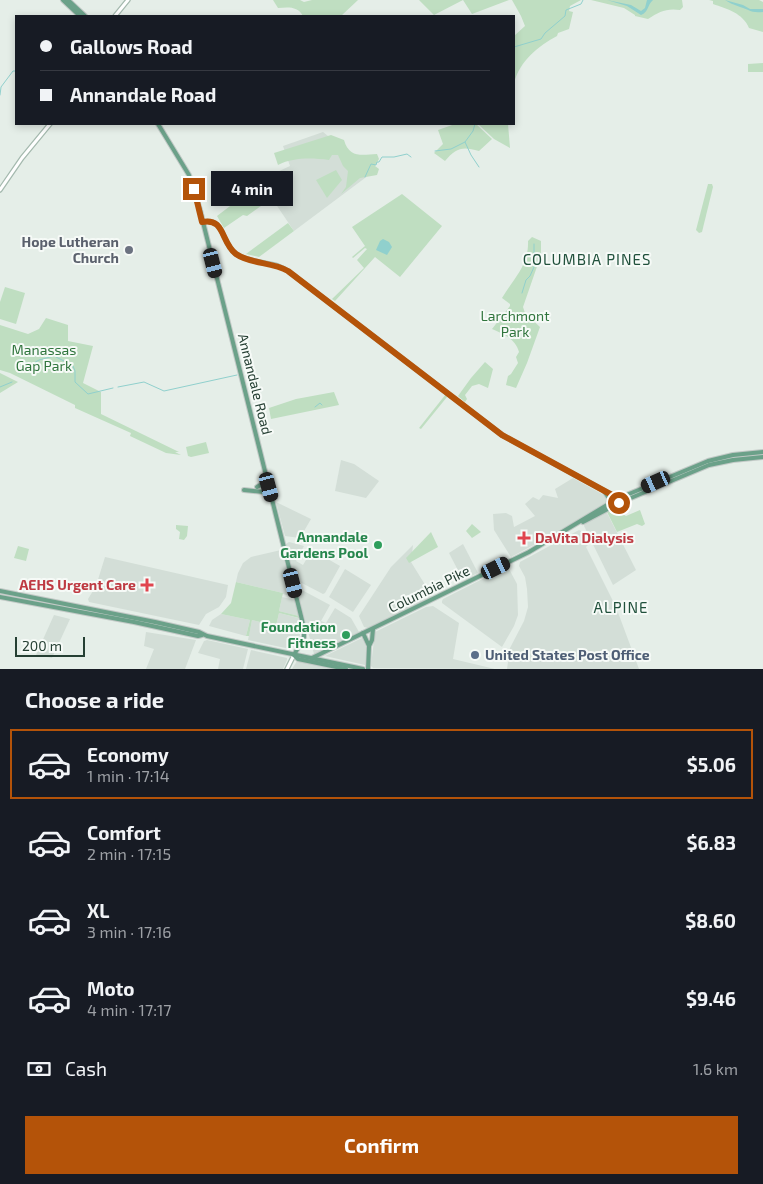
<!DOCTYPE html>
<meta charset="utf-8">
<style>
:root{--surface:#171b24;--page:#20242c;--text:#f1f3f6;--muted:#9ea1a6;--line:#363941;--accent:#b45309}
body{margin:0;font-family:"Exo 2",sans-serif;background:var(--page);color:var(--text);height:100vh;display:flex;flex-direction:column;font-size:19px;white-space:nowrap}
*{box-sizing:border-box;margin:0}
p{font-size:16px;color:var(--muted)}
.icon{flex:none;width:28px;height:28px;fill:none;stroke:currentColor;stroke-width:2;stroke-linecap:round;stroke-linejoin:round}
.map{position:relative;height:669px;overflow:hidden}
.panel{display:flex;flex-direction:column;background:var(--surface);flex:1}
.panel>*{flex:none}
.banner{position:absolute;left:15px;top:15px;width:500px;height:110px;border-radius:0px;box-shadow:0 2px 8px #0003;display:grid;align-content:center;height:110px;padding:0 25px;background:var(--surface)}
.scale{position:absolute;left:15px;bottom:12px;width:70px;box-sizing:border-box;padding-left:5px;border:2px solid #253f33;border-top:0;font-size:14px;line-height:18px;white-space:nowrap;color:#253f33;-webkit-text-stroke:4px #f6faf7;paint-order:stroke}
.end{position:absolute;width:22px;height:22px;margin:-11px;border:6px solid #b45309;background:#fff;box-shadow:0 0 0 2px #fff}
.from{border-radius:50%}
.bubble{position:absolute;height:35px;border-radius:0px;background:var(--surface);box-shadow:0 2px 8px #0003;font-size:16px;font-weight:700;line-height:35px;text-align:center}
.car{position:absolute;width:15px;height:30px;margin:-15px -8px;border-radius:6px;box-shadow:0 0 4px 1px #0007;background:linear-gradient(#222 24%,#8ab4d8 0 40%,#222 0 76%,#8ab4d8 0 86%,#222 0)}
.banner b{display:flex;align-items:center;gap:18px;height:48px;font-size:19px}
.banner b+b{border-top:1px solid var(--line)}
.banner i{width:12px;height:12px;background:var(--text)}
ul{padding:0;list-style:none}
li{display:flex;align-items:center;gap:15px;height:70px;margin:0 10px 8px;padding:0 15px;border:2px solid transparent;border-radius:0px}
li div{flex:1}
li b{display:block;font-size:19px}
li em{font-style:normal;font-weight:700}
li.selected{border-color:var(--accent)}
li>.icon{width:45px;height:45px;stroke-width:1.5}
h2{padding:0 25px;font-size:22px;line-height:60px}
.pay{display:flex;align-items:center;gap:12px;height:55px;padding:0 25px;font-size:19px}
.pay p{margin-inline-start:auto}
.primary-button{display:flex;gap:10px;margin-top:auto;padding:10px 25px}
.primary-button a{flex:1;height:58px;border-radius:0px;background:var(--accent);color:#fff;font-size:20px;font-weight:700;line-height:58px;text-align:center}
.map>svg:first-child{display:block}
</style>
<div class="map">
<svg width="763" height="669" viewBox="0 0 763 669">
<rect width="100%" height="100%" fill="#e5eee8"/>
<g fill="#d3ded7">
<path d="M 323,132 L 373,172 L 294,231 L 271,197 L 283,189 L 275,176 L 275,173 L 290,166 L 283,146 Z"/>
<path d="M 341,460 L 354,464 L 379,481 L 366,498 L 335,491 Z"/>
<path d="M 573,478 L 602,494 L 606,498 L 605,504 L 564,529 L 511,557 L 494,530 L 493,514 L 506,513 L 512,516 L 514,527 L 535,516 L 525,504 L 533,497 L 539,500 L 543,495 L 558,498 L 555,489 Z"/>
<path d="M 276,502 L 311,519 L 300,538 L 285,536 Z"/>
<path d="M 606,511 L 636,570 L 613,585 L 584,526 L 585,523 Z"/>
<path d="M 579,530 L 581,531 L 588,545 L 586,547 L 616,607 L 639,669 L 507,669 L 510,648 L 524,621 L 528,607 L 527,589 L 525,577 L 519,566 L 520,562 Z"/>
<path d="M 289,542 L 304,546 L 296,561 L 303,565 L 312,550 L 340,566 L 325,593 L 323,594 L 294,579 L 286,544 Z"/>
<path d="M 463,544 L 478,573 L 463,580 L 449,553 Z"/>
<path d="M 413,545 L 411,562 L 432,596 L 368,628 L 364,627 L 359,616 L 391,567 Z"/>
<path d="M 281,550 L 294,597 L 283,594 L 283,593 L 236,582 L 238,573 L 243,563 L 251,557 Z"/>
<path d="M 105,557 L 228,585 L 226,597 L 219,607 L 206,614 L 199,625 L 89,602 L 88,599 L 96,586 Z"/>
<path d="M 506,567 L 508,567 L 517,584 L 518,615 L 514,626 L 502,647 L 442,603 L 442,601 L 443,599 Z"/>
<path d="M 345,569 L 371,585 L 353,612 L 329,597 Z"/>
<path d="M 300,589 L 330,605 L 321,621 L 326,623 L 335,608 L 351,618 L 359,632 L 314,654 L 297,590 Z"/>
<path d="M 282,597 L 295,600 L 299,616 L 279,611 Z"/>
<path d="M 433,606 L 459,623 L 453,659 L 495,669 L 373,668 L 371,666 L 375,632 L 426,607 Z"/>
<path d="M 279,613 L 298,618 L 301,630 L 299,639 L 292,638 L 290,649 L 248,640 L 252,620 L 276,626 Z"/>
<path d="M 221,614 L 250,620 L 246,636 L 209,626 L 212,620 Z"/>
<path d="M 54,615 L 70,619 L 52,658 L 36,655 Z"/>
<path d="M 146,632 L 196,640 L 185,669 L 146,669 L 154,649 L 144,646 Z"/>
<path d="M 362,638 L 366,647 L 365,665 L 325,656 Z"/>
<path d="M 207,640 L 248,649 L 243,669 L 218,669 L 220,659 L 198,653 L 204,641 Z"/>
<path d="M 251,650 L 287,658 L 287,660 L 283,669 L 246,669 Z"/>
<path d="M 297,661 L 332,669 L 333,667 L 341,669 L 292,669 Z"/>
</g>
<g fill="#bfdec1">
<path d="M 273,0 L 300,0 L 304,2 L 312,0 L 358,0 L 341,16 L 303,16 C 298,6 288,7 278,8 Z"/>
<path d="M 419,0 L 509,0 L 472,14 L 463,0 L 434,15 Z"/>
<path d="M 512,0 L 581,0 L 570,6 L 569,11 L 573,12 L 569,29 L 558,33 L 557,36 C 538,46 520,61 514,83 L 514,36 L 525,26 L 521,16 Z"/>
<path d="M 591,0 L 682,0 L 683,7 L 680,10 C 666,8 659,12 648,19 L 635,16 L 635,15 L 624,8 Z"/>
<path d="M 709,0 L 759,0 L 763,2 L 763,32 L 749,28 C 743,13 727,9 713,4 L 713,1 Z"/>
<path d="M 763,63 L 763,72 L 748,72 L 748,64 Z"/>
<path d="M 455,124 L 476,124 L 492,139 L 479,151 C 462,146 456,148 445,161 L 434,153 L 443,144 L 438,130 Z"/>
<path d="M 478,124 L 508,124 L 510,148 L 494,139 Z"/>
<path d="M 331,135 L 344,140 C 349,158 361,155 377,154 L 379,159 L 375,166 L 379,169 L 377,175 L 360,178 L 341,194 L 346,187 L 348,171 L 343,166 L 338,155 L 332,155 L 329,160 C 312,158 294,157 278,165 L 274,153 Z"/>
<path d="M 336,170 L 342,180 L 327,198 L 316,180 Z"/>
<path d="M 268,177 L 279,193 L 247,216 L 243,215 L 224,228 L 217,216 Z"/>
<path d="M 708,184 L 712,184 L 713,187 L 702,232 L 699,233 L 696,230 Z"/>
<path d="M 402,194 L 442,226 L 400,277 L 375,257 L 335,301 L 332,299 L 364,268 L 357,260 L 367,249 L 365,248 L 353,258 L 352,257 L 365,246 L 352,227 Z"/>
<path d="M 288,223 L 294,231 L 259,257 L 246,254 Z"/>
<path d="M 532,237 L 541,241 L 541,255 L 523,307 L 525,313 L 540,327 L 527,363 L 516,388 L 506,385 L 508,376 L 511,374 L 518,363 L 516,357 L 519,352 C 516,339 503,334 492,329 L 510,306 L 510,304 L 502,298 C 514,278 529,265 528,241 Z"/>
<path d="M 5,287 L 25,293 L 16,324 L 0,319 L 0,302 Z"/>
<path d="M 46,318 L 68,325 L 68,341 L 93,346 L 83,383 L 101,392 L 101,414 L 179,452 L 175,452 L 181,455 L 166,453 L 130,436 L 131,433 L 75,408 L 75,405 L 10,373 L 0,370 L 0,325 L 28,334 L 39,329 Z"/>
<path d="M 485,362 L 493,369 L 488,388 L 479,384 L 472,386 L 465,395 L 467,399 L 465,402 L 458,396 L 471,378 Z"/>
<path d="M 0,373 L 18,382 L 0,393 Z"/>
<path d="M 334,392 L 339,405 L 271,419 L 269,408 L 296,399 Z"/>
<path d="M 446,394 L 447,397 L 421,429 L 419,428 Z"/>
<path d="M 206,442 L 209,453 L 191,457 L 188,456 L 186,447 Z"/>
<path d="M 617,507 L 619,512 L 626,516 L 640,510 L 645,524 L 642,526 L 637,524 L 617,532 L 607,512 Z"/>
<path d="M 472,524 L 481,532 L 472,538 L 466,531 Z"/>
<path d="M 176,525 L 188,526 L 187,536 L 184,540 L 179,539 L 180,532 L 176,529 Z"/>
<path d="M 431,532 L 438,547 L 409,563 L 406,558 Z"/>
<path d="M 18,546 L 29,549 L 26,561 L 14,558 Z"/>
<path d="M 236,582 L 283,593 L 279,611 L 299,616 L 299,618 L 279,613 L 276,626 L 252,620 L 249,636 L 246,636 L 250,620 L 221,614 L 231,603 Z"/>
</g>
<g fill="#90d0cd">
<path d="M 607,0 L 631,5 L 641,11 L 645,8 L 647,0 L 653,0 C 647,5 649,12 641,15 L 627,6 Z"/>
<path d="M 725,0 L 743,5 L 750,9 L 763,9 L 763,12 C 749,13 751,10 740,7 C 733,4 731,4 725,0 Z"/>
<path d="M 383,239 L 389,242 L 392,247 L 387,255 L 376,250 L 380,241 Z"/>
</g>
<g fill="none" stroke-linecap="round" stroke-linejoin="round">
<g stroke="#90d0cd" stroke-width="1">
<path d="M 514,47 L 541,39 L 545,33 L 565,16 L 566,10 L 581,4 L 583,0"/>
<path d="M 0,95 L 1,87 L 13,71 L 16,71"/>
<path d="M 475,124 L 473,131 L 465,142 L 471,155 L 479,167"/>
<path d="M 435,151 L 451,149 L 465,142"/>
<path d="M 365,177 L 371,164 L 376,165 L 377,162 L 379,162 L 382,157 L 394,157 L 407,154 L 411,157"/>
<path d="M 522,293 L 526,280 L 530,276 L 534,267 L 534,244"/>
<path d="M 56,357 L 66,362 L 66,366 L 68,368 L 71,366 L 73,366 L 75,371 L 75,382 L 88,394 L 113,388"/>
<path d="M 19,373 L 22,371 L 23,363 L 24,362 L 32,364 L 39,360 L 54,356"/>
<path d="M 0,387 L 12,382"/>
<path d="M 118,387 L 144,382 L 164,391 L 237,375"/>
<path d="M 315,407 L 320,403 L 322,405"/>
</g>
<defs>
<g id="secondary">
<path d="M 115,16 L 128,0"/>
<path d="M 0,190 L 22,158 L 50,124"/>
<path d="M 203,222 C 225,217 221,244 236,254 C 248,262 265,262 278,266 C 287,269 294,275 301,281 L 502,435 L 612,495 L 618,500"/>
<path d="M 287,669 L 294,655"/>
</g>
<g id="primary">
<path d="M 63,0 L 80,16"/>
<path d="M 68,0 L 85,16"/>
<path d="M 158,124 L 189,175 L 200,210 L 304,628 L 304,637 L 294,655"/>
<path d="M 257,487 L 262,484 L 265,476"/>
<path d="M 244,490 L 264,492 L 271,498"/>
<path d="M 604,491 L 609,498 L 608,504"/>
<path d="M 583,522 L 619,503 L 709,465 L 733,460 L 763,457"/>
<path d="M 0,591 L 155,622 L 199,632 L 207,636 L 363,669"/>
<path d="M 0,597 L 134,622 L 198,636 L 202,635"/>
<path d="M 363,633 L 369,646 L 368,669"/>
<path d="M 369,646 L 372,640 L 373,629"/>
<path d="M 294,655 L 298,659 L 346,669"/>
<path d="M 312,658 L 529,552 L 617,499 L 708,461 L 733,455 L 763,452"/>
</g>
</defs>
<use href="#secondary" stroke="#a4b9ae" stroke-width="5.5"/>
<use href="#primary" stroke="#c2c9c6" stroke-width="6"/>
<use href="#secondary" stroke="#fff" stroke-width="3"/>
<use href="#primary" stroke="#6ba189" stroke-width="4"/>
</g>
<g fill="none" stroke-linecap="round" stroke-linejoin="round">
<path stroke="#b45309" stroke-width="6" d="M 194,189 L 202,222 C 225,217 221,243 236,254 C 250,264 272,262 288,271 L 502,435 L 612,495 L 617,499 L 619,503"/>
</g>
<circle fill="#6b7280" stroke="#f6faf7" stroke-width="2" cx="129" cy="250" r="5"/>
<g fill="#e0444e" stroke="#f6faf7" stroke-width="2">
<path d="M521.5 530.5h5v5h5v5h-5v5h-5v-5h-5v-5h5z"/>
<path d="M144.5 577.5h5v5h5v5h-5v5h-5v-5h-5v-5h5z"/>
</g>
<g fill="#2e9e5b" stroke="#f6faf7" stroke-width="2">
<circle cx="378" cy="545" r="5"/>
<circle cx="346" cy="635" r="5"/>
</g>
<circle fill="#5c6f8a" stroke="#f6faf7" stroke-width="2" cx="475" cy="655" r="5"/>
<g text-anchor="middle" stroke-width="4" stroke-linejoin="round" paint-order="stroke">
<g font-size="14" font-weight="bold" fill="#5b616d" stroke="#f6faf7" text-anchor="end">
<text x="119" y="247">Hope Lutheran<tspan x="119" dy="16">Church</tspan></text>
</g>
<g font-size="14" fill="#30753d" stroke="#f6faf7">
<text x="515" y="321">Larchmont<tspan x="515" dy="16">Park</tspan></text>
<text x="44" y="355">Manassas<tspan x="44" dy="16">Gap Park</tspan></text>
</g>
<g font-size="14" fill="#253f33" stroke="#f6faf7">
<text transform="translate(255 384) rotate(76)" y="5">Annandale Road</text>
<text transform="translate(429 589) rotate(-26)" y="5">Columbia Pike</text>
</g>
<g font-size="14" font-weight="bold" fill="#27864d" stroke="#f6faf7" text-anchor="end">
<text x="368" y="542">Annandale<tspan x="368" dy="16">Gardens Pool</tspan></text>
<text x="336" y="632">Foundation<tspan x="336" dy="16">Fitness</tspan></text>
</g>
<g font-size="14" font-weight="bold" fill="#be3a42" stroke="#f6faf7" text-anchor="start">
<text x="535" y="543">DaVita Dialysis</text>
<text x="136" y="590" text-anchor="end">AEHS Urgent Care</text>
</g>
<g font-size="14" font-weight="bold" fill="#4e5e75" stroke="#f6faf7" text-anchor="start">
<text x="485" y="660">United States Post Office</text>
</g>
<g font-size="15" letter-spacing="1" fill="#21513c" stroke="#f6faf7">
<text x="587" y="265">COLUMBIA PINES</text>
<text x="621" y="613">ALPINE</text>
</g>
</g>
</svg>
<div class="scale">200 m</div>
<i class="end from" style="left:619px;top:503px"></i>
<i class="end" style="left:194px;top:189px"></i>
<div class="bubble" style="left:211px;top:171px;width:82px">4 min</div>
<i class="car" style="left:213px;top:263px;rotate:166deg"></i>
<i class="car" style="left:656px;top:482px;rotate:246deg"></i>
<i class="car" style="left:269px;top:487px;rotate:165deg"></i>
<i class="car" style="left:496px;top:568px;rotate:64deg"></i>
<i class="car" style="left:293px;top:583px;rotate:166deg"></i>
<div class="banner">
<b><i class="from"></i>Gallows Road</b>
<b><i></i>Annandale Road</b>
</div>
</div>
<section class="panel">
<h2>Choose a ride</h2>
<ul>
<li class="selected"><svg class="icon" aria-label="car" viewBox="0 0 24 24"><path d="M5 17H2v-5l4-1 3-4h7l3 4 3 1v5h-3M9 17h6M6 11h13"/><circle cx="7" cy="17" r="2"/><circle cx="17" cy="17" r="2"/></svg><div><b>Economy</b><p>1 min · 17:14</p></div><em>$5.06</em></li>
<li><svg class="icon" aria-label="car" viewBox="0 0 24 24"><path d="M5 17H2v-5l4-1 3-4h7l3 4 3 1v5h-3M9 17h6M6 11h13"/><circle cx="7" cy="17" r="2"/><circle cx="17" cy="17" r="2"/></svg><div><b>Comfort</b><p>2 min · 17:15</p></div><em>$6.83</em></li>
<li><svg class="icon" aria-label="car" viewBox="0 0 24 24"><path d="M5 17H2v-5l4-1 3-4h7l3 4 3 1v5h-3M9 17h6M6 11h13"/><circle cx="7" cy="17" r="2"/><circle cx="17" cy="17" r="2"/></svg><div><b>XL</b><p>3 min · 17:16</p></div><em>$8.60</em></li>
<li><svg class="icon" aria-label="car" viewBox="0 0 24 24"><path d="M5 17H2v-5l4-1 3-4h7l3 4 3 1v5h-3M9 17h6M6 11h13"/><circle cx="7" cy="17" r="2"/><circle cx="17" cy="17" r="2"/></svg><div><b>Moto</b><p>4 min · 17:17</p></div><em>$9.46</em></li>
</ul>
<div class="pay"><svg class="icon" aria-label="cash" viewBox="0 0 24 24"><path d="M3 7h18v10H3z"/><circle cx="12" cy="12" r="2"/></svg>Cash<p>1.6 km</p></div>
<div class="primary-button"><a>Confirm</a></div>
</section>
